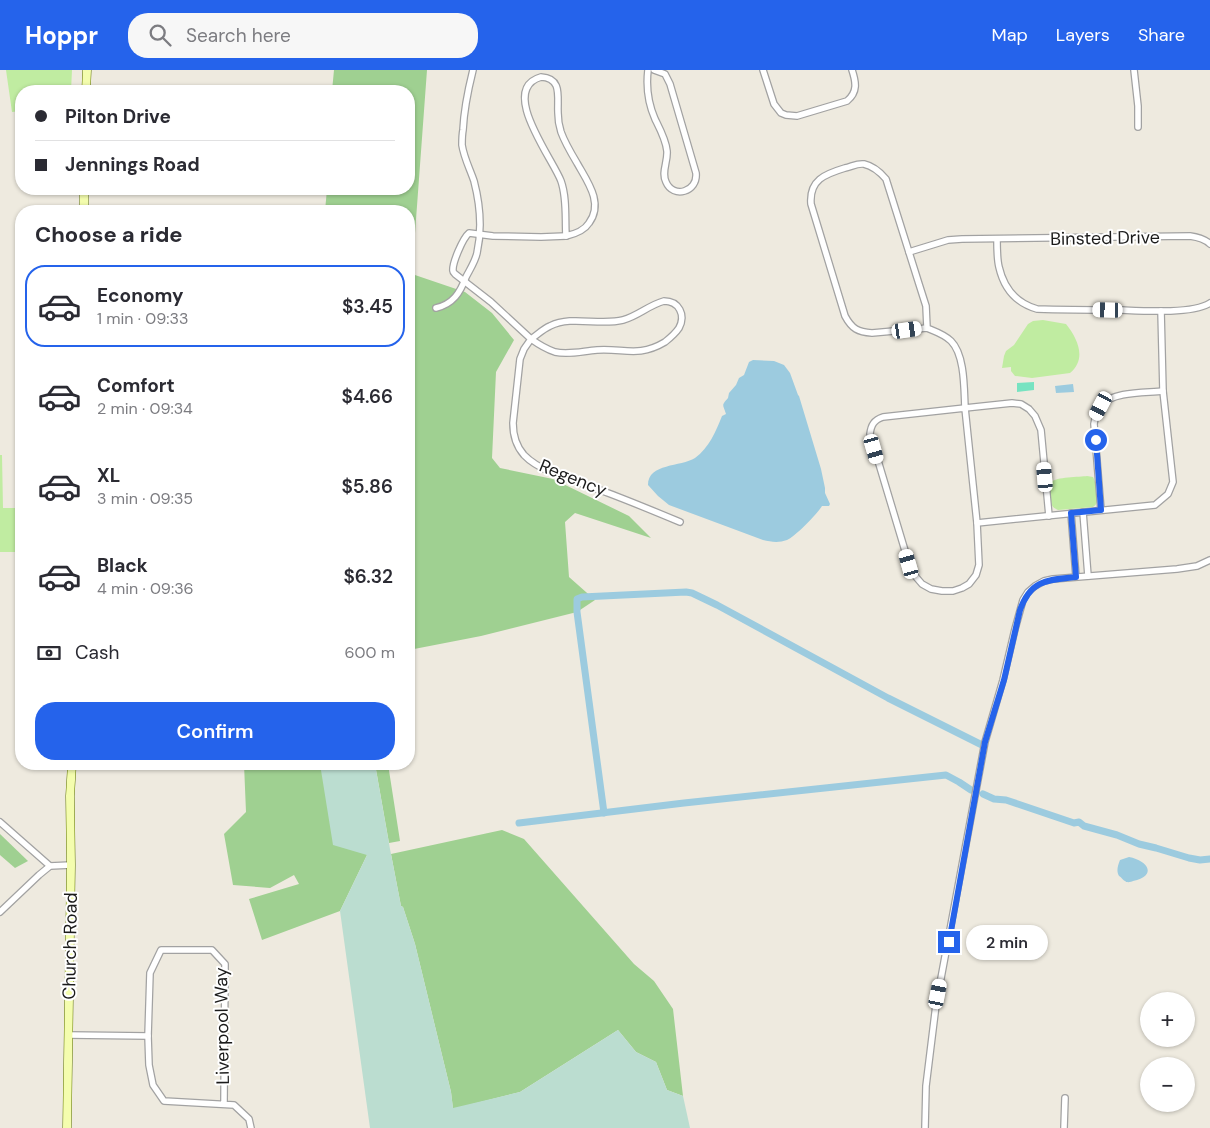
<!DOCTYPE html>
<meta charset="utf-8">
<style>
:root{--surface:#fff;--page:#f7f7f7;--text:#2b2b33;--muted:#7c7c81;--line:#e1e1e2;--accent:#2563eb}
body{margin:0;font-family:"DM Sans",sans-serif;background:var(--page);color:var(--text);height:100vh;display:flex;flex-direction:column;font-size:19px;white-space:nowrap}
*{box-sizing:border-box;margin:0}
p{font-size:16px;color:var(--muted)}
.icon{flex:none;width:28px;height:28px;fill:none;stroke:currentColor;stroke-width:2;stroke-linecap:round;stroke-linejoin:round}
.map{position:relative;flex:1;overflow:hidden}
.panel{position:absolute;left:15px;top:135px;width:400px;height:565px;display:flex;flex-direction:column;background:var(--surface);border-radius:20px;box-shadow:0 1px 4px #0004}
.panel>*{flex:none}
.guide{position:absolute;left:15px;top:15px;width:400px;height:110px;border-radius:20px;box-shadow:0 1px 4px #0004;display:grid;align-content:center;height:110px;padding:0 20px;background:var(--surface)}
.controls{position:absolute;left:1140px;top:922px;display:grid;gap:10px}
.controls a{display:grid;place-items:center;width:55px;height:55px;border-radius:50%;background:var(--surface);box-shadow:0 1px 4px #0004;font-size:25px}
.end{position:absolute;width:22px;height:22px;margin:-11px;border:6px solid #2563eb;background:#fff;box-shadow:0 0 0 2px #fff}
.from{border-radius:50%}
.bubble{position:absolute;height:35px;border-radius:18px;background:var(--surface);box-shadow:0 1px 4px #0004;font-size:16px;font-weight:600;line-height:35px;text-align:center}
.car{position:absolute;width:15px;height:30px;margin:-15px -8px;border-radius:6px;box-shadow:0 0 4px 1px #0007;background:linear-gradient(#fff 24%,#345 0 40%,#fff 0 76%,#345 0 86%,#fff 0)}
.guide b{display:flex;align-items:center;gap:18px;height:48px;font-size:19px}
.guide b+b{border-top:1px solid var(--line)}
.guide i{width:12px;height:12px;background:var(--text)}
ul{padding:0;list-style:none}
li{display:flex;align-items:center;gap:15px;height:82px;margin:0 10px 8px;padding:0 10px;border:2px solid transparent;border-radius:20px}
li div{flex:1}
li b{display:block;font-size:19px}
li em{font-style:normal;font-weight:600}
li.selected{border-color:var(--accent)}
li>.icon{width:45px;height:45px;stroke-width:1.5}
h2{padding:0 20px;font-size:22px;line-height:60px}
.pay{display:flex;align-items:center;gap:12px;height:55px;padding:0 20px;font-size:19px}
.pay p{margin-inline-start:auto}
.cta{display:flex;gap:10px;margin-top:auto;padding:10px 20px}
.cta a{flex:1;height:58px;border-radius:20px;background:var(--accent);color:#fff;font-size:20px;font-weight:600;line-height:58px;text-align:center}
header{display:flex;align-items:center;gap:30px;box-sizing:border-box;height:70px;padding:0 25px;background:var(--accent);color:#fff}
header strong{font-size:24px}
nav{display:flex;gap:28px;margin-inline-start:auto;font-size:18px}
.search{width:350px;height:45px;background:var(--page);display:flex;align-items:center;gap:12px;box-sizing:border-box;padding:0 18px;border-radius:20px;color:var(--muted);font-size:19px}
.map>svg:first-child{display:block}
</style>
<header>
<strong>Hoppr</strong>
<div class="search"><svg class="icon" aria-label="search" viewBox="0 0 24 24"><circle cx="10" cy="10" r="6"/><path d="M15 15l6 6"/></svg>Search here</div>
<nav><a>Map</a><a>Layers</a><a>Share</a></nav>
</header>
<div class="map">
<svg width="1210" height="1058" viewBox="0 0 1210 1058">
<rect width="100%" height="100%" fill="#eeeadf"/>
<g fill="#c0eca1">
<path d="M 6,0 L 72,0 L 71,21 L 21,21 L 21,41 L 12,42 Z"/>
<path d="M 1043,250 L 1066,254 C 1078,269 1087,289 1070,303 L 1032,308 L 1015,306 L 1011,301 L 1011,297 L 1002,298 L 1004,286 L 1006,281 L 1014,275 L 1028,254 L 1033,251 Z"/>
<path d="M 0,385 L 2,385 L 3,438 L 21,438 L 21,482 L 0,482 Z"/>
<path d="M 1087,406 L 1093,407 C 1096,412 1100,429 1096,434 C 1096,435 1094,436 1093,437 L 1058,440 C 1051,437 1051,434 1051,427 C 1050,423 1048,416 1052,412 C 1055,407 1080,407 1087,406 Z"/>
</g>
<g fill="#9fd091">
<path d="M 334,0 L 427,0 L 412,204 L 465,222 L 492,243 L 514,270 L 496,302 L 492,388 L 500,398 L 553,409 L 629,446 L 651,468 L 575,443 L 565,452 L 569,507 L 595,530 L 577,542 L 481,566 L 409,580 L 409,141 L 325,141 L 327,119 L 409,119 L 409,21 L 332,21 Z"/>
<path d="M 244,694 L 320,694 L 320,696 L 367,785 L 340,841 L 262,870 L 249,829 L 299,814 L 294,805 L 270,818 L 233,815 L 224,764 L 246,742 Z"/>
<path d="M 375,694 L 388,694 L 400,771 L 389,773 Z"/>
<path d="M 502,760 L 524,769 L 634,894 L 654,911 L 673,939 L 683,1026 L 667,1020 L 656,992 L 636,982 L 618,960 L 520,1022 L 453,1039 L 451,1022 L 415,874 L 403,837 L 401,836 L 391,784 Z"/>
<path d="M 0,764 L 28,791 L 15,798 L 0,785 Z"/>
</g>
<path fill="#bbddd0" d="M 320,694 L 375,694 L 390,779 L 401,836 L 403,837 L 415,874 L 451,1022 L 453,1038 L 520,1022 L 618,960 L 636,982 L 656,992 L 667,1020 L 683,1026 L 690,1058 L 370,1058 L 340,841 L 367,785 L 333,775 Z"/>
<path fill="#77e3c1" d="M 1034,312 L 1034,320 L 1017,322 L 1017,313 Z"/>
<g fill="#9ccbdf">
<path d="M 753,290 L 774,291 L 784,295 L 790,303 L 798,325 L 799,326 L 821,399 L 825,418 L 825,423 L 830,434 L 829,436 L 822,436 C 818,443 795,467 787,470 C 779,473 771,472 763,470 L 669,435 L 658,426 L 648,415 C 648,393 681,397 695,388 C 709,378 716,361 722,346 L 726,344 C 723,334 721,336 728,328 L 729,323 L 736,315 L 739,308 L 744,305 L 749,292 Z"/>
<path d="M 1073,314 L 1074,322 L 1056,323 L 1055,316 Z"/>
<path d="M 1129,787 C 1149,791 1157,806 1133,811 C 1131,812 1127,813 1125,811 C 1124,811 1120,806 1119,806 C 1116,801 1118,795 1120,790 Z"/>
</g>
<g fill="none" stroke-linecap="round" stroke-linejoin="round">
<path stroke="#9ccbdf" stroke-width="2" d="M 971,720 L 983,724"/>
<g stroke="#9ccbdf" stroke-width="7">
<path d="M 983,724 L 994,729 L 1006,730 L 1074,753 L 1079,752 L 1084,756 L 1117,765 L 1139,774 L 1156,778 L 1189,788 L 1200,790 L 1210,789"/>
<path d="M 604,743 L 577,542 L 577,529 L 582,527 L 686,522 L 692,523 L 717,535 L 888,628 L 982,675"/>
<path d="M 519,753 L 684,733 L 946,705 L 959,712 L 971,720"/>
</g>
<defs>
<g id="minor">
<path d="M 648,0 C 646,17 648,33 655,49 C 660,59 666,70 667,81 C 668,92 661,102 666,112 C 673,129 698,122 696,103 L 670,14 L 665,4 L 654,0"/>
<path d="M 763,0 L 774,34 L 781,43 L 786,45 L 797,46 L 847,31 C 858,22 856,12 852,0"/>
<path d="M 1134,0 L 1138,36 L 1138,57"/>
<path d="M 541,7 C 563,8 557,28 558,43 C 558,49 559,56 561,62 C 565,73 571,83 577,93 C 587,111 604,133 589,153 C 584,161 575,164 566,166 C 565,148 567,128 561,111 C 553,89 498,19 541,7 Z"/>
<path d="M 566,166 L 541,167 L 493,166 L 469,163 C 463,168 452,193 453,201 C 453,202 454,203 455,204 L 491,232 L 531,269 L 524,279 L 520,289 L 513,353 C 513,365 516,376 524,385 C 542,404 583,413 608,423 C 632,432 656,442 680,452"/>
<path d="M 997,169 C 997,178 997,189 999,197 C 1004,219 1016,233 1037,239 C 1066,240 1094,240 1122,240 C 1144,241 1193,244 1210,233"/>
<path d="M 909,182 L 948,170 L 962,169 L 1190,166 C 1197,167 1205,169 1210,174"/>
<path d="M 664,231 C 679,231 686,245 679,258 C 675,264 670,268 665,272 C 638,288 624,278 597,280 C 583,281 569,285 555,282 C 546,279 538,274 531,269 C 537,265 543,259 550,256 C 572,245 599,256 623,250 C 638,246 649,235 664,231 Z"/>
<path d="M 436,238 C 453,234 460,223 466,207 C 470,199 475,192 477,183 C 482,160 480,134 474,111 C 470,99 464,88 462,75 C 462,70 462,65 463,60 C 464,39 468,20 473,0"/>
<path d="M 927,258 L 872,263 C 858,262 852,259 845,246 L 811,134 C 809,110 825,104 845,98 C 851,97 857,93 864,94 C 873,96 880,102 886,109 L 919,214 L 926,236 L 927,258 C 934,261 944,264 951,271 C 965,285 964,319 965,338 L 1012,333 L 1021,334 L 1029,339 L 1035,346 L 1041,360 L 1049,446"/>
<path d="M 965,338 L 977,453 L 979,495 L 976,505 L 969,514 L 962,518 L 953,521 L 942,521 L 931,519 L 922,514 L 916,507 L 909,494 L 870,364 C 871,355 874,350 883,347 Z"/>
<path d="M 1101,440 L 1094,354 C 1095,347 1097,340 1101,335 C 1114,321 1146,323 1163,321"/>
<path d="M 1083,442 L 1088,506"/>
<path d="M 1071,443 L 1076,507"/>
<path d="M 977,453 L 1155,435 L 1168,424 L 1173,412 L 1163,321 L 1161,241"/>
<path d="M 0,752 L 50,796"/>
<path d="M 0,842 L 39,805 L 50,796 L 71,795"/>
<path d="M 69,965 L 148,966"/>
<path d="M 224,1034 L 225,894 L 212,880 L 161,880 L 150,903 L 148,966 L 149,995 L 153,1015 L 164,1031 L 234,1035 L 249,1049 L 251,1058"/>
<path d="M 925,1058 L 926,1016 L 936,935 L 985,672 L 1003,610 L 1015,559 L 1023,530 L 1028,522 L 1035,516 L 1044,511 L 1053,509 L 1177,499 L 1197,496 L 1210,490"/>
<path d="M 1064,1058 L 1065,1028"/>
</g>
<g id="secondary">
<path d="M 86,21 L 87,0"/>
<path d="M 84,141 L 84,119"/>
<path d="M 67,1058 L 71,795 L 70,726 L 72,694"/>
</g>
</defs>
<use href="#minor" stroke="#a2a2a2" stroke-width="8"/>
<use href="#secondary" stroke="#5f7400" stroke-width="9"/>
<use href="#minor" stroke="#fff" stroke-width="5.5"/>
<use href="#secondary" stroke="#f4fdae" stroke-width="8"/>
</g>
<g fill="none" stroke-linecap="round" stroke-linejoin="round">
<path stroke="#2563eb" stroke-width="6" d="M 949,872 L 985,672 L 1004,610 L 1020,540 C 1031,509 1048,510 1076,507 L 1071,443 L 1101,440 L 1096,370"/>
</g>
<g text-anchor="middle" stroke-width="4" stroke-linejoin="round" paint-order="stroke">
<g font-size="18" fill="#1b1b1b" stroke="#fff">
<text transform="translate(1105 168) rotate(-1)" y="6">Binsted Drive</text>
<text transform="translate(573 408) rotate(22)" y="6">Regency</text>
<text transform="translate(70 876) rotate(-89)" y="6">Church Road</text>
<text transform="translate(222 956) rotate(-91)" y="6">Liverpool Way</text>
</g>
</g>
</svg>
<div class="controls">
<a>+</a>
<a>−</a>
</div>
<i class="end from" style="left:1096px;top:370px"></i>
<i class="end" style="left:949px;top:872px"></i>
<div class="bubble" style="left:966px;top:855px;width:82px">2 min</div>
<i class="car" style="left:1108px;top:240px;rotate:271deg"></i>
<i class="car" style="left:907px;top:260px;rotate:82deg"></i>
<i class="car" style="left:1101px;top:336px;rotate:208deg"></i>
<i class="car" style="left:874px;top:379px;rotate:164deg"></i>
<i class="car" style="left:1045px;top:407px;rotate:355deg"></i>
<i class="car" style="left:909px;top:494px;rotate:344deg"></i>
<i class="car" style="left:938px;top:924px;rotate:11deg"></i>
<div class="guide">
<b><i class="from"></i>Pilton Drive</b>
<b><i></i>Jennings Road</b>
</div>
<section class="panel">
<h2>Choose a ride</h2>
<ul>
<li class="selected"><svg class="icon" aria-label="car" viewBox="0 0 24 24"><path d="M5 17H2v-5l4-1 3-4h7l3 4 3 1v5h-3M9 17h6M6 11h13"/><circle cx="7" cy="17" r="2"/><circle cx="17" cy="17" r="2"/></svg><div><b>Economy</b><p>1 min · 09:33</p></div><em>$3.45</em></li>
<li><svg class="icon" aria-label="car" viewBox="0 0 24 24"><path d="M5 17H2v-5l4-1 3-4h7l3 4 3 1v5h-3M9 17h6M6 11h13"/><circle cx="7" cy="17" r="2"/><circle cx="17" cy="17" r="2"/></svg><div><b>Comfort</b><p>2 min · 09:34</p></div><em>$4.66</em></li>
<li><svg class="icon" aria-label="car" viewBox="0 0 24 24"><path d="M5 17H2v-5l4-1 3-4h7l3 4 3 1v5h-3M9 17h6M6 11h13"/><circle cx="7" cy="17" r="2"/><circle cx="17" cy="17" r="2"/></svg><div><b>XL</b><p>3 min · 09:35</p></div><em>$5.86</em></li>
<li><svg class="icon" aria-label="car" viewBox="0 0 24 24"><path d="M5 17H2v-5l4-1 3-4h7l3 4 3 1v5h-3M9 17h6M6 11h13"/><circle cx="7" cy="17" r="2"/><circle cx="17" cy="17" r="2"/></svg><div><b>Black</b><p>4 min · 09:36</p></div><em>$6.32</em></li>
</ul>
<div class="pay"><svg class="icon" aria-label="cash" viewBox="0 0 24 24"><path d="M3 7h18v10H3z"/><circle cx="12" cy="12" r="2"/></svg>Cash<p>600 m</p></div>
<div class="cta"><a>Confirm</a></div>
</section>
</div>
